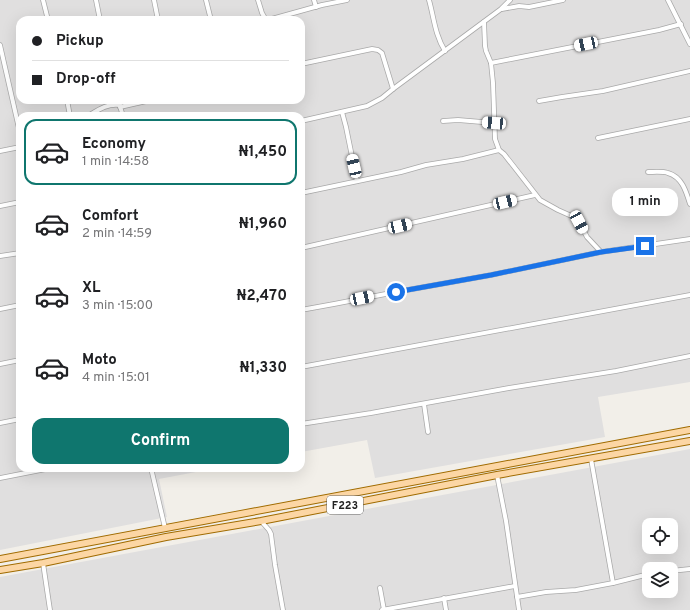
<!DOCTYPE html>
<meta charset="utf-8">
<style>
:root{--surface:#fff;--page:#f6f6f6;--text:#202124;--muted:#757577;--line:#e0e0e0;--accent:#0f766e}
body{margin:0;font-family:Overpass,sans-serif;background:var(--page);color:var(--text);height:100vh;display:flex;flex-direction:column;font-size:15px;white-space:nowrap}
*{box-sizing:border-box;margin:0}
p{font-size:13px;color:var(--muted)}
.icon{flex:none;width:22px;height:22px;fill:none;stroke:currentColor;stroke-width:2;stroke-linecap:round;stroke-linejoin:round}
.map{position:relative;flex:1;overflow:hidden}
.details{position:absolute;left:16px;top:112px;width:289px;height:360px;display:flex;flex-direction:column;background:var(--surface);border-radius:12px;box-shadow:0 4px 16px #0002}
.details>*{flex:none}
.guide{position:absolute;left:16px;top:16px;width:289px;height:88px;border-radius:12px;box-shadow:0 4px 16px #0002;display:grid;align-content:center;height:88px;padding:0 16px;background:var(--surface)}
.controls{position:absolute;left:642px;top:518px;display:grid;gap:8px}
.controls a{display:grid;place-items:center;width:36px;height:36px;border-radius:8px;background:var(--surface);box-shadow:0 4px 16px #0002;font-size:20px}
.end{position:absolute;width:18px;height:18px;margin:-9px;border:5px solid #1a73e8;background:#fff;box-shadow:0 0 0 2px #fff}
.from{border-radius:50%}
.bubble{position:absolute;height:28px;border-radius:12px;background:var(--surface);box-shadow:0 4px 16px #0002;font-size:13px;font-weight:700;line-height:28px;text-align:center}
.car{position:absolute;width:12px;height:24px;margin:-12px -6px;border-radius:5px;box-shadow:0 0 3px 1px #0007;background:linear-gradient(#fff 24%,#345 0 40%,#fff 0 76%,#345 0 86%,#fff 0)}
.guide b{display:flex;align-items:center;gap:14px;height:38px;font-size:15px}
.guide b+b{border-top:1px solid var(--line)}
.guide i{width:10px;height:10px;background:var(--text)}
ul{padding:7px 0 0;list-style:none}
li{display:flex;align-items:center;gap:12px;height:66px;margin:0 8px 6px;padding:0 8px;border:2px solid transparent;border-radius:12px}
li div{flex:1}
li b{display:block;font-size:15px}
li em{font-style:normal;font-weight:700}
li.on{border-color:var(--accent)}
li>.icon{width:36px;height:36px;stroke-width:1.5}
.cta{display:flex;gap:8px;margin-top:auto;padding:8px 16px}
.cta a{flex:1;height:46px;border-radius:12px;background:var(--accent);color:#fff;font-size:16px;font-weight:700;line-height:46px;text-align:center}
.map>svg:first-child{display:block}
</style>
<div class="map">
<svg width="690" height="610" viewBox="0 0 690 610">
<rect width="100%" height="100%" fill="#f2efe9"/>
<g fill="#e0dfdf" fill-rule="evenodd">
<path d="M 0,0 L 690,0 L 690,382 L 598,397 L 605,437 L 375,478 L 367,440 L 301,452 L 301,116 L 20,116 L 20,468 L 217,468 L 159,479 L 167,517 L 0,550 ZM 20,20 L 301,20 L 301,100 L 20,100 Z"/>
<path d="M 690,449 L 690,610 L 0,610 L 0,577 ZM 649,525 L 671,525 L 671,547 L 649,547 ZM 649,569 L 671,569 L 671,591 L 649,591 Z"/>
</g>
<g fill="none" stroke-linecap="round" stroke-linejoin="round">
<defs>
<g id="minor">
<path d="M 43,0 L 48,20"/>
<path d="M 96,0 L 100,20"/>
<path d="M 154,0 L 158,20"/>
<path d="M 206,0 L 211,20"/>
<path d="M 258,0 L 262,13 L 266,20"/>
<path d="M 314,0 L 316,7"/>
<path d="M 429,0 C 434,18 435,35 445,51"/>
<path d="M 668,0 L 690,44"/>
<path d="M 502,9 L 519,6 L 529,7 L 563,0"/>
<path d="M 268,20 L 322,5 L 347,0"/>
<path d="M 484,22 L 485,46 L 486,51 L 491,63 L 493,83 L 495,139 L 499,150 L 504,154 L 540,200 L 558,210 L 576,218 L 579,222 L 587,237 L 601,252"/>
<path d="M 0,45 L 20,133"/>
<path d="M 491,63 L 659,30 L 681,24"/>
<path d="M 301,64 L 372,49 L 378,50 L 382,53 L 393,89"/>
<path d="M 67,100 L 70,116"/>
<path d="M 118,100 L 123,116"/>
<path d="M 539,101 L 562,97 L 603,91 L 690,71"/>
<path d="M 342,112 L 346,127 L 357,181"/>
<path d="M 88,116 C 98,110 108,103 120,105 L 120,107 L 151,100"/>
<path d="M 301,121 L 367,106 L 382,98 L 393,89 L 501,9 L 510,0"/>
<path d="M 443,121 L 458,120 L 494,123"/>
<path d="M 598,138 L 690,119"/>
<path d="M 0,151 L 20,147"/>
<path d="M 648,172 C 654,172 662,171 668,173 C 682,177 686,191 690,204"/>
<path d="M 301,193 L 401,172 L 426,165 L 463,159 L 499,150"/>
<path d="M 0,206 L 20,202"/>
<path d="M 301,248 L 535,195"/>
<path d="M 0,256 L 20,253"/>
<path d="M 0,309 L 20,305"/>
<path d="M 301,310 L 334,304 L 396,292 L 491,275 L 601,252 L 690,239"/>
<path d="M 0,364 L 20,360"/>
<path d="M 301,367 C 430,342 560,320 690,295"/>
<path d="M 424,404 L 428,432"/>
<path d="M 0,423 L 20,419"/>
<path d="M 301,424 L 371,413 L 509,388 L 616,371 L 690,356"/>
<path d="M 591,459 L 613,583"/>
<path d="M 151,468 L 165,528"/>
<path d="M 497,475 L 506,521 L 519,610"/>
<path d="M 0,478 L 51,468"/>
<path d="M 261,521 L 269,530 L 271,534 L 275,565 L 283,610"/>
<path d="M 43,563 L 50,610"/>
<path d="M 671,571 L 690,569"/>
<path d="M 380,588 L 384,610"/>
<path d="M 517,597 L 546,592 L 576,590 L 613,583 L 649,574"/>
<path d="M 444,598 L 446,610"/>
<path d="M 382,610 L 515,586"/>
</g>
<g id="primary">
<path d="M 0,559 L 690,430"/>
<path d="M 0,570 L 43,563 L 166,537 L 261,521 L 497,475 L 690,441"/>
</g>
</defs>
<use href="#minor" stroke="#a9a9a9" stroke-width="5.5"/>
<use href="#primary" stroke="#a06b00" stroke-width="8"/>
<use href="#minor" stroke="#fff" stroke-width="4"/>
<use href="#primary" stroke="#fcd6a4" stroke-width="6"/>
</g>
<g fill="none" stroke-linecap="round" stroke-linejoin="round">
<path stroke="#1a73e8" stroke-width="5" d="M 396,292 L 491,275 L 601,252 L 645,246"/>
</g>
<g text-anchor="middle" stroke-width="3" stroke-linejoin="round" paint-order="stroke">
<rect fill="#fff" stroke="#646464" stroke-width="1" x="327" y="496" width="36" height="18" rx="3"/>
<g font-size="11" font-weight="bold" fill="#222">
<text x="345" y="509">F223</text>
</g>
</g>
</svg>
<div class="controls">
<a><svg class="icon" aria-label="locate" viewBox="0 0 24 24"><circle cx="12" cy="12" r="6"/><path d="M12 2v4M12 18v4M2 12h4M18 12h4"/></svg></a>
<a><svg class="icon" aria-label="layers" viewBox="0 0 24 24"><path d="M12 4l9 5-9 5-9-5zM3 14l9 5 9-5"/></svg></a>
</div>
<i class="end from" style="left:396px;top:292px"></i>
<i class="end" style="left:645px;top:246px"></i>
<div class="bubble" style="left:612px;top:188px;width:66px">1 min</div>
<i class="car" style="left:586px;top:44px;rotate:258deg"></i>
<i class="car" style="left:494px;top:123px;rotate:274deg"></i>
<i class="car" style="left:354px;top:166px;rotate:347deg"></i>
<i class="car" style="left:505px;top:202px;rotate:77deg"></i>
<i class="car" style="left:579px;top:222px;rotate:152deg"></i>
<i class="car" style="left:400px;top:226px;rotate:77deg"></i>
<i class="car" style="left:362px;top:298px;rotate:78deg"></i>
<div class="guide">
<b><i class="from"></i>Pickup</b>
<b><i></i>Drop-off</b>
</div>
<section class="details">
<ul>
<li class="on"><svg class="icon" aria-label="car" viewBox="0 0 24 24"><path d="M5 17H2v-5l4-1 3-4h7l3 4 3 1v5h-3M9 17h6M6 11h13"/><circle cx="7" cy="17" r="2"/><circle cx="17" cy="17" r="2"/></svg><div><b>Economy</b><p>1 min · 14:58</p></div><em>₦1,450</em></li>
<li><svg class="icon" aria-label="car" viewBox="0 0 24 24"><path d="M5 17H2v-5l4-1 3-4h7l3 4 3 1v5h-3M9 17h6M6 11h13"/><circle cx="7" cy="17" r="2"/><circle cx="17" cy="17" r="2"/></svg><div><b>Comfort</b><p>2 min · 14:59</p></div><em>₦1,960</em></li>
<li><svg class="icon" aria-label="car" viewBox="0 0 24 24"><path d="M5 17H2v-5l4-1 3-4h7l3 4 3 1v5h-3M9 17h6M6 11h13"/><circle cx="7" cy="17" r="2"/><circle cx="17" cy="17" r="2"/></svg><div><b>XL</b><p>3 min · 15:00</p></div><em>₦2,470</em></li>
<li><svg class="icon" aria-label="car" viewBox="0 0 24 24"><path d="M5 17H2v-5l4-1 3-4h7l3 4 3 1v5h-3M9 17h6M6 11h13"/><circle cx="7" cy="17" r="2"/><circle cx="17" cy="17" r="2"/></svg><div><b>Moto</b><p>4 min · 15:01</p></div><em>₦1,330</em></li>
</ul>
<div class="cta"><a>Confirm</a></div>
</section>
</div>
